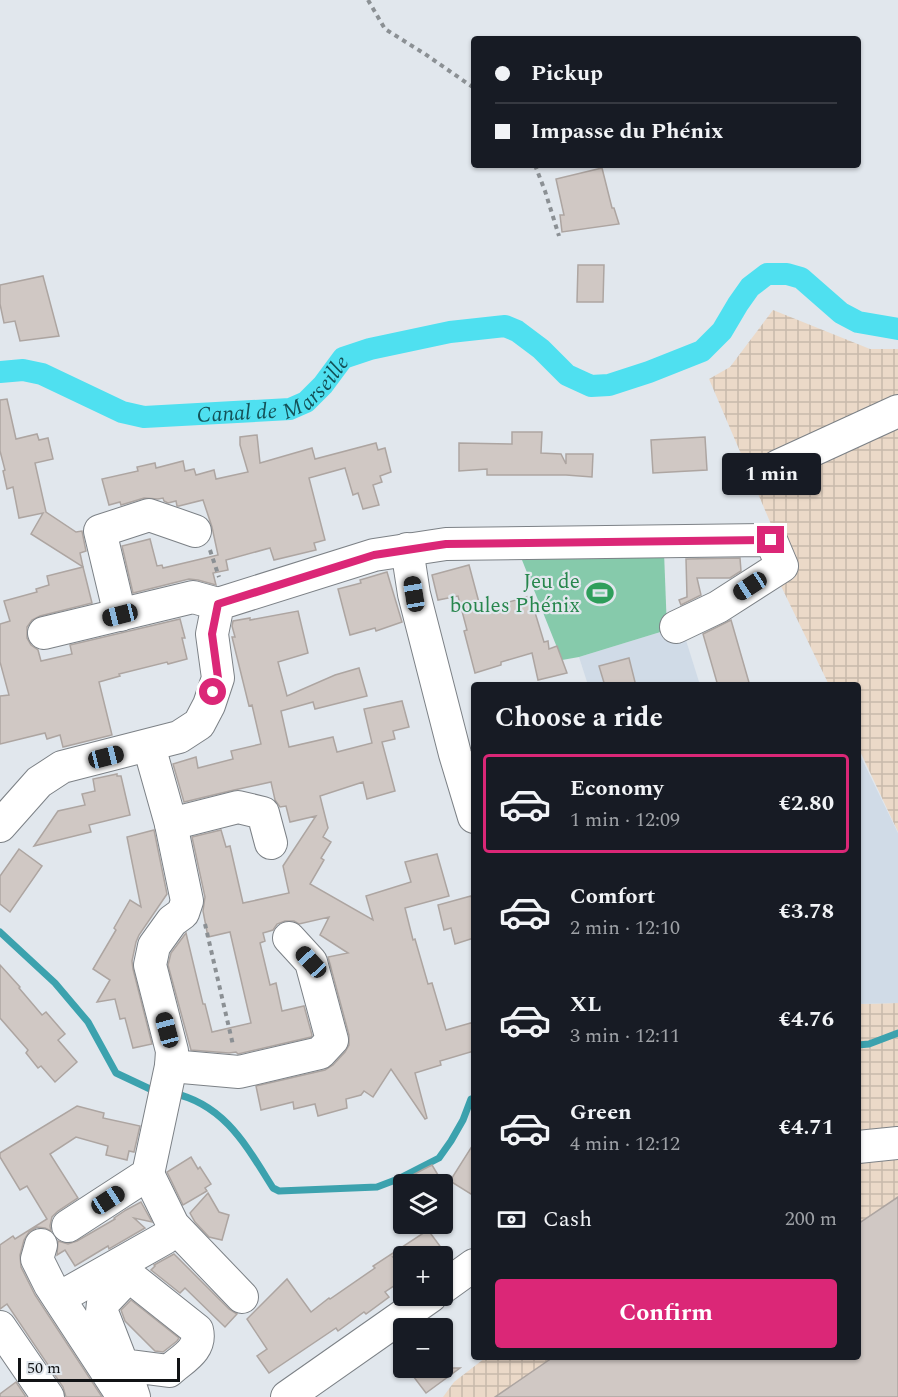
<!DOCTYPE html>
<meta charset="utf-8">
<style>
:root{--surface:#171b24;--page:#242831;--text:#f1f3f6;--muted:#9ea1a6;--line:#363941;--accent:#db2777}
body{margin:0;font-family:Spectral,serif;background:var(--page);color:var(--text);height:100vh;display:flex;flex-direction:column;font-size:22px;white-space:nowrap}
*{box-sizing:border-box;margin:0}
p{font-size:20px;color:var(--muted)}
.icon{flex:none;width:33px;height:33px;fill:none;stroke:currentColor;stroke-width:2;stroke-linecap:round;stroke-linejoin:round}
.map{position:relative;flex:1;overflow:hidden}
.panel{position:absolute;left:471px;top:682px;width:390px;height:678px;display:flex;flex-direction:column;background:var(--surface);border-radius:6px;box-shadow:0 2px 4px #0004}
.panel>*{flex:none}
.top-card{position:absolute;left:471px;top:36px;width:390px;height:132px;border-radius:6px;box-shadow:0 2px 4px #0004;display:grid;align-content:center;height:132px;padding:0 24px;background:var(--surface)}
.buttons{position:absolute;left:393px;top:1174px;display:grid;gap:12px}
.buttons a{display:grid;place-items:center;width:60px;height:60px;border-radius:6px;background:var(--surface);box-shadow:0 2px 4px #0004;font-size:30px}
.scale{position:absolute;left:18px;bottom:15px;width:162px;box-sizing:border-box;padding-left:6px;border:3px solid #111315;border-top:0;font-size:16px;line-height:21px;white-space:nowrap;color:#111315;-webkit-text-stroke:4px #e1e7ed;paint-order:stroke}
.end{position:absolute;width:27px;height:27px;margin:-14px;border:8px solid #db2777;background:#fff;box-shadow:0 0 0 3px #fff}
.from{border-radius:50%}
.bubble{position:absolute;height:42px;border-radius:6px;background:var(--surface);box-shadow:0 2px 4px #0004;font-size:20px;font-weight:700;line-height:42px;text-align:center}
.car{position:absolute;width:18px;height:36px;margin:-18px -9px;border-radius:8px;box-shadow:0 0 4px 2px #0007;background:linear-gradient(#222 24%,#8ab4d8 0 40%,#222 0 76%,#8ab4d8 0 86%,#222 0)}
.top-card b{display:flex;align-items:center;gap:21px;height:57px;font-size:22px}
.top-card b+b{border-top:2px solid var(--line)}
.top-card i{width:15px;height:15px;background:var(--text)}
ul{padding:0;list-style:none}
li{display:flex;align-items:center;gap:18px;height:99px;margin:0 12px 9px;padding:0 12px;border:3px solid transparent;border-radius:6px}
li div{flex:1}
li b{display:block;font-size:22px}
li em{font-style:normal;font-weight:700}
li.current{border-color:var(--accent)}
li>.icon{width:54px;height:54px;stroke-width:1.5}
h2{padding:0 24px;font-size:27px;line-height:72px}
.pay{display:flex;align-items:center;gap:15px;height:66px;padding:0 24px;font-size:22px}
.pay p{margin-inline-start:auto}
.cta{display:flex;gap:12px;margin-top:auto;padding:12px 24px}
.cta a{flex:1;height:69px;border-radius:6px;background:var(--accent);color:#fff;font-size:24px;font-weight:700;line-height:69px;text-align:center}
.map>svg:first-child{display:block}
</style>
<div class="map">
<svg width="898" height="1397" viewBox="0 0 898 1397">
<defs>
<pattern id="industrial-grid" width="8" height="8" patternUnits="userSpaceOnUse" patternTransform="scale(1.5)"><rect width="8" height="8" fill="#ebd9c8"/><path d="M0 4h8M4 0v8" fill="none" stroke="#c8b9ab"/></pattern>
</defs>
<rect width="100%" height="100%" fill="#e1e7ed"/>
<g fill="url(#industrial-grid)">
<path d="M 773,310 L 870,349 L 898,349 L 898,832 L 858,747 L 858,686 L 829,685 L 781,586 L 794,578 L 709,379 L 730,367 Z"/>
<path d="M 898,1003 L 898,1397 L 443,1397 L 454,1382 L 485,1358 L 858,1358 L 858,1004 Z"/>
</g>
<g fill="#d0dbe7">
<path d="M 667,630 L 670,642 L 685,637 L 700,685 L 588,685 L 579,657 Z"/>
<path d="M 858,751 L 898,833 L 898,1003 L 858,1004 Z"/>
</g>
<path fill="#86caab" d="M 664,552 L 667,630 L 579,657 L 562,660 L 520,555 Z"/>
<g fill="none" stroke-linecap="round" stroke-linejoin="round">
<g stroke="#3ca2ae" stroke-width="7">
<path d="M 0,932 L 55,983 L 88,1022 L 116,1073 L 150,1089 L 158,1091"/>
<path d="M 858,1045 L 869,1044 L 898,1033"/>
<path d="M 172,1093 C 225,1104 247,1147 273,1188 L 279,1191 L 377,1187 L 398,1179 L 439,1158 L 451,1141 L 463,1120 L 471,1099 L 474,1098"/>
</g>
<path stroke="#4fe0f0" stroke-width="22" id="s1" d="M 0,372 L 23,370 L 42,374 L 122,412 L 144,417 L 290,409 L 306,402 L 323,385 L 343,358 L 370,349 L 450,332 L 505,326 L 517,331 L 541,349 L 567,375 L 591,386 L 609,385 L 649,372 L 702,351 L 722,331 L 738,304 L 750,287 L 767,274 L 787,274 L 801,278 L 841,313 L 858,322 L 898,329"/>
</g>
<g fill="#d0c8c4" stroke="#ada5a1" stroke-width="1.5">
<path d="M 602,168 L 612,208 L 614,208 L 619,224 L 562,232 L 560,215 L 564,215 L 556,179 Z"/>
<path d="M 578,265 L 604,265 L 603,302 L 577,302 Z"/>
<path d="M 43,276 L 59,336 L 20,341 L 15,321 L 4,323 L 0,304 L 0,285 Z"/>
<path d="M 7,399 L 16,439 L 37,434 L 39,440 L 48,438 L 53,459 L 35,463 L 46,512 L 76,532 L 82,531 L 86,551 L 80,553 L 83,567 L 31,534 L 43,513 L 19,518 L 13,487 L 7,489 L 3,471 L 5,470 L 0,451 L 0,400 Z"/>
<path d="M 512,432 L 542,432 L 541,453 L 561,454 L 566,464 L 566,454 L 593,454 L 592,477 L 566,475 L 487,475 L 487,469 L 459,471 L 459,443 L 512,444 Z"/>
<path d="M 257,435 L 260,463 L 312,448 L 315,459 L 376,443 L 378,450 L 385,448 L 391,472 L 380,476 L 382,482 L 373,485 L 379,505 L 363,509 L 358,493 L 353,495 L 345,468 L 309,478 L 325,540 L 314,543 L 316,550 L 274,560 L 270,548 L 226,560 L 228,570 L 213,573 L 216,585 L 198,580 L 189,579 L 133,593 L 122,546 L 150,539 L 157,566 L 162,565 L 163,568 L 218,555 L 212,527 L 203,500 L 179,506 L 177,506 L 176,501 L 168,503 L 164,501 L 163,498 L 158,499 L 144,498 L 121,505 L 120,502 L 109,505 L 102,479 L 138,471 L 137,467 L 155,463 L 156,468 L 183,461 L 185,471 L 194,469 L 196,475 L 214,470 L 216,479 L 248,472 L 240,445 L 240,437 Z"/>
<path d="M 705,437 L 707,470 L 653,473 L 651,440 Z"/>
<path d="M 740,558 L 741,571 L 730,578 L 697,578 L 701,595 L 681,605 L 679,600 L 687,597 L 686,559 Z"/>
<path d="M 469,565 L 481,610 L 530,596 L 544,642 L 548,641 L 549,649 L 557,646 L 567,673 L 538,680 L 532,653 L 501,662 L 501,665 L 475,673 L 464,631 L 467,630 L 458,596 L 438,600 L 432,575 Z"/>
<path d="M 83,567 L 92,603 L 40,616 L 32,620 L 27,627 L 27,638 L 31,645 L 38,650 L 41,661 L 72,654 L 70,645 L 180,619 L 185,638 L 182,638 L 187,659 L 168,664 L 167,662 L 119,674 L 120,676 L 99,682 L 112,735 L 63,747 L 60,735 L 47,739 L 45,733 L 0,744 L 0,696 L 9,695 L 0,662 L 0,624 L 10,621 L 4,601 L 37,592 L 36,589 L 49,585 L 47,576 Z"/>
<path d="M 387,572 L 402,622 L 376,631 L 375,628 L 350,635 L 338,589 L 361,583 L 360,580 Z"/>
<path d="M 298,611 L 308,653 L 278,662 L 287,696 L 335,675 L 359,668 L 367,696 L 315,709 L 313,702 L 281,711 L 289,747 L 333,737 L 337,752 L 372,743 L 364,709 L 402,701 L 409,727 L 393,731 L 395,739 L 382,742 L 395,791 L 367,799 L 363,782 L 320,796 L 328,828 L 323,837 L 331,842 L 321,858 L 324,860 L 310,884 L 373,920 L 366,896 L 411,882 L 405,862 L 437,854 L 449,896 L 405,908 L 413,940 L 415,939 L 428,984 L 432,983 L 446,1030 L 474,1022 L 474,1051 L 440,1061 L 441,1065 L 415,1073 L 427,1118 L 425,1119 L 391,1069 L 373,1097 L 364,1091 L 361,1095 L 346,1099 L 347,1108 L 318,1116 L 315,1104 L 294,1109 L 293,1102 L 261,1110 L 256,1086 L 325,1070 L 333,1065 L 345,1052 L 349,1045 L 349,1035 L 328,957 L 348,953 L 320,935 L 329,917 L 299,924 L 294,921 L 285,921 L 277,924 L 273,930 L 263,933 L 265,941 L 260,943 L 270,985 L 276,983 L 282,1011 L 304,1006 L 312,1035 L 311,1037 L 238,1054 L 236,1052 L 229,1053 L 191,1050 L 168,965 L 171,953 L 186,933 L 203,1004 L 205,1004 L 212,1032 L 251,1023 L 230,932 L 208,937 L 203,911 L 205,897 L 192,837 L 221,830 L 226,847 L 230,846 L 243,903 L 289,893 L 283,866 L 316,816 L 290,822 L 286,806 L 280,807 L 275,800 L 271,782 L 234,790 L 184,802 L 173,764 L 196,757 L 198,768 L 233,759 L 231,751 L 261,744 L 252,705 L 249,706 L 232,637 L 235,637 L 232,626 L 233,621 L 250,618 L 250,620 Z"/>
<path d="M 731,620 L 750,686 L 718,686 L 703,634 Z"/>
<path d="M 629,658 L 636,686 L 605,686 L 599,666 Z"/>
<path d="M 117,774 L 117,776 L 121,776 L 130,815 L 89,825 L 91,832 L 34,846 L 58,811 L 85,805 L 82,794 L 95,791 L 93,779 Z"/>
<path d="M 154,830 L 167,894 L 139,935 L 136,942 L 132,961 L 133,969 L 152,1044 L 133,1048 L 125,1018 L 120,1019 L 115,999 L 97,1002 L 110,980 L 93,969 L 116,930 L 114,928 L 130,900 L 141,907 L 127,837 Z"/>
<path d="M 19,849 L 42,866 L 10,912 L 0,904 L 0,876 Z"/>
<path d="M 471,896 L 474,905 L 474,938 L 455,944 L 451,928 L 444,930 L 438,905 Z"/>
<path d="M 0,965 L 20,987 L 19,988 L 42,1015 L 46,1012 L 65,1034 L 58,1040 L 77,1062 L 55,1082 L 41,1066 L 38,1068 L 26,1053 L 28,1050 L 0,1018 Z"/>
<path d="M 77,1106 L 104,1113 L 103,1118 L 140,1126 L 134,1152 L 129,1151 L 127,1160 L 106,1155 L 108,1146 L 76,1137 L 50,1154 L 78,1198 L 58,1211 L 52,1217 L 50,1226 L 51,1231 L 45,1228 L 37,1227 L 29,1232 L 24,1240 L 20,1255 L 21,1267 L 35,1295 L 102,1397 L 66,1397 L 63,1387 L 7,1304 L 0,1309 L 0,1245 L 13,1236 L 15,1239 L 47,1219 L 27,1186 L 20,1190 L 0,1157 L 0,1153 Z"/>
<path d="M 474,1143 L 474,1196 L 450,1181 Z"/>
<path d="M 191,1157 L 198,1169 L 200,1167 L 211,1184 L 205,1188 L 207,1191 L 183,1205 L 167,1172 Z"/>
<path d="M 432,1165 L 444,1185 L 394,1185 L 424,1169 Z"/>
<path d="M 208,1193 L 219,1212 L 229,1215 L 222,1240 L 209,1237 L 195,1222 L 190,1213 Z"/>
<path d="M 898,1197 L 898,1397 L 495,1397 L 552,1358 L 858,1358 L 858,1224 Z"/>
<path d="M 141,1202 L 152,1222 L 134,1218 L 145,1228 L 109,1249 L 108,1246 L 75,1266 L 65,1250 L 57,1255 L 58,1241 L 68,1244 L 77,1241 L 115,1219 L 114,1218 L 126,1210 Z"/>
<path d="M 428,1230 L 448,1257 L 393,1257 L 404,1268 L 404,1279 L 385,1292 L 389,1297 L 366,1314 L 364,1312 L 338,1331 L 336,1328 L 269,1373 L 257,1356 L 267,1349 L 247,1319 L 287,1279 L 311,1312 L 329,1298 L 330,1299 L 375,1268 L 373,1266 Z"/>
<path d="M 174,1254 L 229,1309 L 237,1314 L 225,1327 L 185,1288 L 180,1293 L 151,1270 L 155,1266 L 154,1265 Z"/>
<path d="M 131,1300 L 179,1338 L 177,1341 L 163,1352 L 155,1351 L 125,1321 L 121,1310 Z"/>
<path d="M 407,1368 L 460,1368 L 426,1393 Z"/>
<path d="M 16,1382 L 26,1397 L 0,1397 L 0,1394 Z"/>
</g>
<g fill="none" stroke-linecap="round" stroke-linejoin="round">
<defs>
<g id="minor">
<path d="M 778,466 L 898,411"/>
<path d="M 407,549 L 414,594 L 455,754 L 474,817"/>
<path d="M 120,615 L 100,531 L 149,515 L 195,531"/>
<path d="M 44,633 L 193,597 L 218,604"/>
<path d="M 171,824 L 238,807 L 263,813 L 271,843"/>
<path d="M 0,826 L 39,782 L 62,767 L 179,737 L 199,724 L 209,705 L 218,678 L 212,634 L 218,604 L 374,555 L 446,544 L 771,540 L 782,566 L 718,607 L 676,627"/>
<path d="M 171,1066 L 239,1072 L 320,1053 L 332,1040 L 311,962 L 289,938"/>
<path d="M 858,1147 L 898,1143"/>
<path d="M 148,1174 L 173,1225 L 242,1297"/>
<path d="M 68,1226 L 148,1174 L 171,1066 L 172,1051 L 150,965 L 154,946 L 172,921 L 183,913 L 187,901 L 171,824 L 149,746"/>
<path d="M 41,1245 L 37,1259 L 50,1285 L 118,1389"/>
<path d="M 442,1288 L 474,1265"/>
<path d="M 59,1298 L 165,1238"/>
<path d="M 0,1327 L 48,1397"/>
<path d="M 123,1365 L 169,1371 C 182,1359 202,1350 197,1330 L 134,1280 L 123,1282 L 103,1303 L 102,1312 L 128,1379 L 134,1397"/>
<path d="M 287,1397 L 431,1296"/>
</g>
</defs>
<use href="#minor" stroke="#7c8186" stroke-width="34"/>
<g stroke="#8b9094" stroke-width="4" stroke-dasharray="4.5 4.5" stroke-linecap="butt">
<path d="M 368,0 L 385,29 L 425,54 L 474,88"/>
<path d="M 535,165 L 545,191 L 559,236"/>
<path d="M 210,550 L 219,577"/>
<path d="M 205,924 L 233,1045"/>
</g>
<use href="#minor" stroke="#fff" stroke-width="32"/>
</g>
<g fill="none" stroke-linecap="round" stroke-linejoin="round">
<path stroke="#db2777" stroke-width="8" d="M 213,692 L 218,678 L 212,634 L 218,604 L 374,555 L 446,544 L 771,540"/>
</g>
<defs>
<symbol id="stadium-bare" viewBox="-9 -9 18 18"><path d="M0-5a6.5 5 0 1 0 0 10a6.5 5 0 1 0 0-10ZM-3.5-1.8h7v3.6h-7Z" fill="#2e9e5b" stroke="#e1e7ed" stroke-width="2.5" paint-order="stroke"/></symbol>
</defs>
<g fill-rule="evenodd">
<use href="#stadium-bare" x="581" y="574" width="38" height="38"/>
</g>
<g text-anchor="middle" stroke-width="4.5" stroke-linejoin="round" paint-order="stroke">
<g font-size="21" fill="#27864d" stroke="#e1e7ed" text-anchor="end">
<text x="580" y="588">Jeu de<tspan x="580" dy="24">boules Phénix</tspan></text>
</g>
<g font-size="22" font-style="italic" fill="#145258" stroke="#e1e7ed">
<text dy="8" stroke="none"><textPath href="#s1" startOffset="291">Canal de Marseille</textPath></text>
</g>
</g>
</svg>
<div class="buttons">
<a><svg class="icon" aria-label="layers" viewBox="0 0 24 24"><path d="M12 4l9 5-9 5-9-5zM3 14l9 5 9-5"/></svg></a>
<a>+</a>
<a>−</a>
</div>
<div class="scale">50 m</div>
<i class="end from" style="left:213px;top:692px"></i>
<i class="end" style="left:771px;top:540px"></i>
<div class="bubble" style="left:722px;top:453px;width:99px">1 min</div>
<i class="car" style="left:750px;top:586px;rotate:237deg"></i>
<i class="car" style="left:414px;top:594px;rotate:351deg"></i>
<i class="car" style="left:120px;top:615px;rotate:256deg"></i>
<i class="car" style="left:106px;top:757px;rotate:76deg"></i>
<i class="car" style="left:311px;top:962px;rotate:317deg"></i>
<i class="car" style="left:167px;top:1030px;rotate:345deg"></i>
<i class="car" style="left:108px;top:1200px;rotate:57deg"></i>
<div class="top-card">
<b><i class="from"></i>Pickup</b>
<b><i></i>Impasse du Phénix</b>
</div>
<section class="panel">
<h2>Choose a ride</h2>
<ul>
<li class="current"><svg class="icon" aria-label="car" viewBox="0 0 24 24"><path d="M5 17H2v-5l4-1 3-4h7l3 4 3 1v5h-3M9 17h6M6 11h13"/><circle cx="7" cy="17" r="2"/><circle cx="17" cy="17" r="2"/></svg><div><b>Economy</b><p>1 min · 12:09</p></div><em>€2.80</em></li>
<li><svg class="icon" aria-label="car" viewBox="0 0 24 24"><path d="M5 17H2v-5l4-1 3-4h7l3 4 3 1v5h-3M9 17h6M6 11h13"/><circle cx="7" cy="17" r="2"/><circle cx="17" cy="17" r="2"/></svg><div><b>Comfort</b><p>2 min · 12:10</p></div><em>€3.78</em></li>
<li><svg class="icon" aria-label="car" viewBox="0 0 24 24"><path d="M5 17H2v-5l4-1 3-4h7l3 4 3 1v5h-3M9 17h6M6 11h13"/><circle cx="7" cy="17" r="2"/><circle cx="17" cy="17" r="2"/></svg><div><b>XL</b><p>3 min · 12:11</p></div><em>€4.76</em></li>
<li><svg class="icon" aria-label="car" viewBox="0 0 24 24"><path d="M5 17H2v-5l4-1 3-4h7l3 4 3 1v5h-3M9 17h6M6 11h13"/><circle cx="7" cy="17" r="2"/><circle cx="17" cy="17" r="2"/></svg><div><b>Green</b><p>4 min · 12:12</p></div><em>€4.71</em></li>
</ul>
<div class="pay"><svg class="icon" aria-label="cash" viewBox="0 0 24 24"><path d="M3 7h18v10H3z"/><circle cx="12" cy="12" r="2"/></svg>Cash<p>200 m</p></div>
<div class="cta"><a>Confirm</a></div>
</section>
</div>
